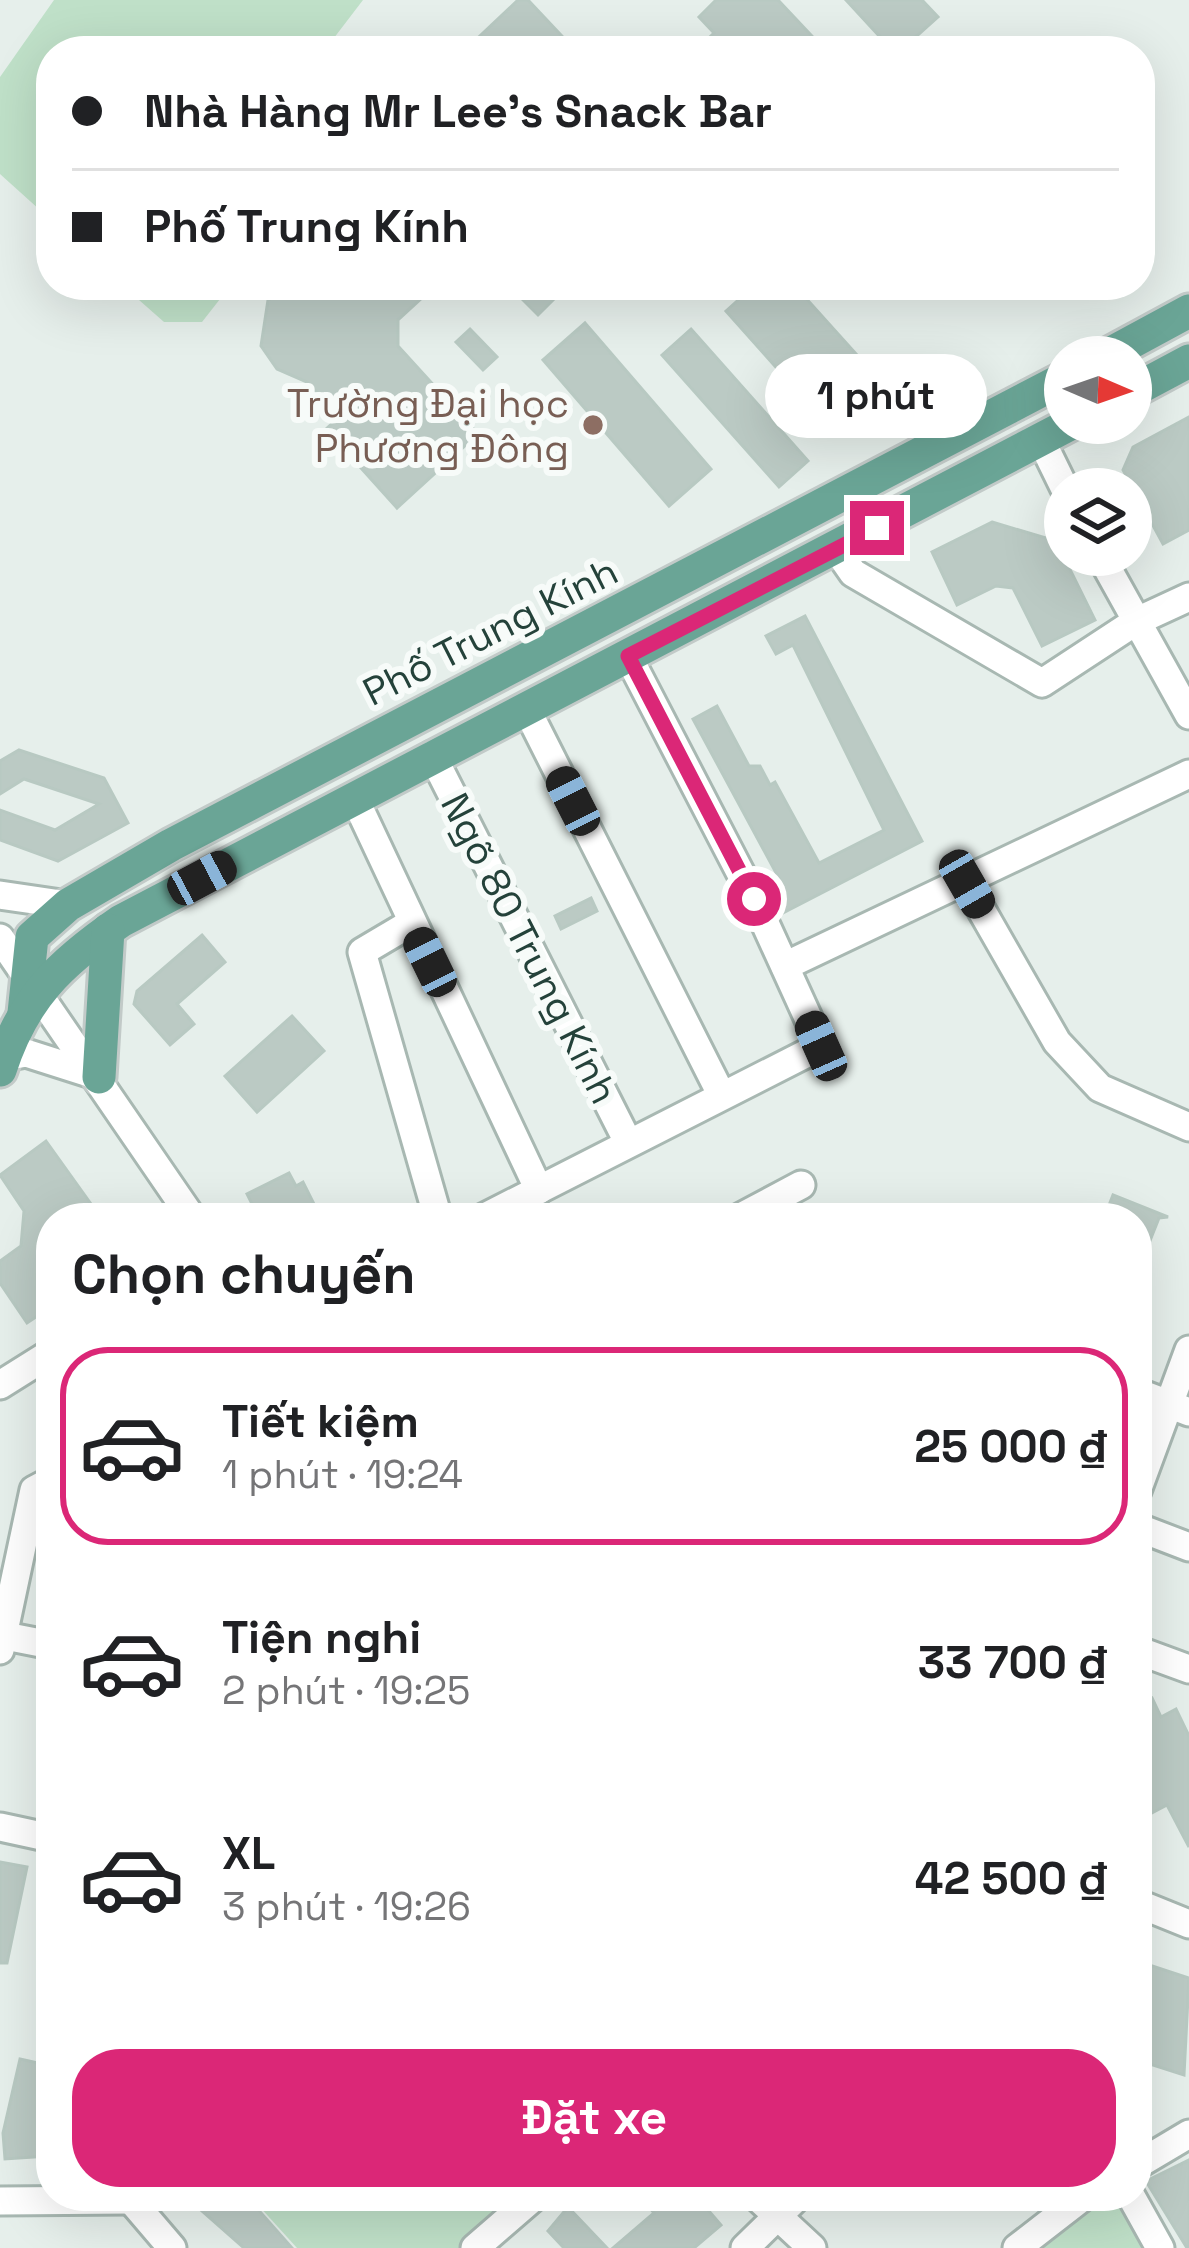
<!DOCTYPE html>
<html lang="vi">
<meta charset="utf-8">
<style>
:root{--surface:#fff;--page:#f2f2f2;--text:#202124;--muted:#757577;--line:#e0e0e0;--accent:#db2777}
body{margin:0;font-family:"Space Grotesk",sans-serif;background:var(--page);color:var(--text);height:100vh;display:flex;flex-direction:column;font-size:45px;white-space:nowrap}
*{box-sizing:border-box;margin:0}
p{font-size:39px;color:var(--muted)}
.icon{flex:none;width:66px;height:66px;fill:none;stroke:currentColor;stroke-width:2;stroke-linecap:round;stroke-linejoin:round}
.map{position:relative;flex:1;overflow:hidden}
.sheet{position:absolute;left:36px;top:1203px;width:1116px;height:1008px;display:flex;flex-direction:column;background:var(--surface);border-radius:48px;box-shadow:0 12px 48px #0002}
.sheet>*{flex:none}
.guide{position:absolute;left:36px;top:36px;width:1119px;height:264px;border-radius:48px;box-shadow:0 12px 48px #0002;display:grid;align-content:center;height:264px;padding:0 36px;background:var(--surface)}
.needle{width:78px;rotate:92deg}
.fabs{position:absolute;left:1044px;top:336px;display:grid;gap:24px}
.fabs a{display:grid;place-items:center;width:108px;height:108px;border-radius:50%;background:var(--surface);box-shadow:0 12px 48px #0002;font-size:60px}
.end{position:absolute;width:54px;height:54px;margin:-27px;border:15px solid #db2777;background:#fff;box-shadow:0 0 0 6px #fff}
.from{border-radius:50%}
.bubble{position:absolute;height:84px;border-radius:42px;background:var(--surface);box-shadow:0 12px 48px #0002;font-size:39px;font-weight:700;line-height:84px;text-align:center}
.car{position:absolute;width:36px;height:72px;margin:-36px -18px;border-radius:15px;box-shadow:0 0 9px 3px #0007;background:linear-gradient(#222 24%,#8ab4d8 0 40%,#222 0 76%,#8ab4d8 0 86%,#222 0)}
.guide b{display:flex;align-items:center;gap:42px;height:114px;font-size:45px}
.guide b+b{border-top:3px solid var(--line)}
.guide i{width:30px;height:30px;background:var(--text)}
ul{padding:0;list-style:none}
li{display:flex;align-items:center;gap:36px;height:198px;margin:0 24px 18px;padding:0 12px;border:6px solid transparent;border-radius:48px}
li div{flex:1}
li b{display:block;font-size:45px}
li em{font-style:normal;font-weight:700}
li.active{border-color:var(--accent)}
li>.icon{width:108px;height:108px;stroke-width:1.5}
h2{padding:0 36px;font-size:54px;line-height:144px}
.action{display:flex;gap:24px;margin-top:auto;padding:24px 36px}
.action a{flex:1;height:138px;border-radius:48px;background:var(--accent);color:#fff;font-size:48px;font-weight:700;line-height:138px;text-align:center}
.map>svg:first-child{display:block}
</style>
<div class="map">
<svg width="1189" height="2248" viewBox="0 0 1189 2248">
<rect width="100%" height="100%" fill="#e6efeb"/>
<g fill="#bfe0c8">
<path d="M 54,0 L 363,0 L 324,51 L 51,51 L 51,220 L 0,174 L 0,77 Z"/>
<path d="M 122,285 L 231,285 L 202,322 L 164,322 Z"/>
<path d="M 250,2196 L 533,2196 L 473,2248 L 297,2248 Z"/>
<path d="M 1109,2203 L 1119,2204 L 1146,2248 L 1040,2248 L 1089,2210 Z"/>
</g>
<g fill="#bbcac4" stroke="#b8c9c2" stroke-width="3">
<path d="M 518,0 L 528,0 L 576,51 L 464,51 Z"/>
<path d="M 716,0 L 778,0 L 826,51 L 695,51 L 714,33 L 699,17 Z"/>
<path d="M 846,0 L 922,0 L 938,17 L 900,51 L 893,51 Z"/>
<path d="M 298,285 L 436,285 L 398,320 L 398,346 L 478,434 L 397,508 L 326,429 L 339,417 L 307,382 L 277,369 L 261,346 L 268,300 Z"/>
<path d="M 508,285 L 550,285 L 559,294 L 538,315 Z"/>
<path d="M 755,285 L 794,285 L 865,364 L 814,410 L 726,311 Z"/>
<path d="M 585,323 L 711,469 L 669,506 L 543,360 Z"/>
<path d="M 470,329 L 497,357 L 483,370 L 456,342 Z"/>
<path d="M 691,329 L 808,461 L 779,487 L 662,355 Z"/>
<path d="M 1189,417 L 1189,530 L 1163,544 L 1123,470 L 1133,447 Z"/>
<path d="M 992,522 L 1056,541 L 1095,620 L 1042,646 L 1013,588 L 996,586 L 957,605 L 932,552 Z"/>
<path d="M 805,616 L 922,841 L 781,914 L 769,889 L 781,882 L 693,719 L 717,706 L 749,766 L 760,766 L 770,785 L 775,782 L 819,863 L 884,830 L 793,645 L 776,654 L 766,636 Z"/>
<path d="M 19,750 L 104,778 L 128,823 L 58,861 L 0,840 L 0,810 L 55,830 L 99,804 L 24,779 L 0,794 L 0,761 Z"/>
<path d="M 591,898 L 597,911 L 561,929 L 555,916 Z"/>
<path d="M 202,935 L 225,962 L 177,1004 L 194,1024 L 170,1045 L 134,1004 L 137,991 Z"/>
<path d="M 292,1016 L 324,1051 L 257,1112 L 225,1076 Z"/>
<path d="M 46,1141 L 101,1218 L 51,1218 L 51,1307 L 27,1323 L 0,1283 L 0,1261 L 21,1246 L 24,1211 L 0,1175 Z"/>
<path d="M 289,1173 L 296,1186 L 303,1182 L 321,1218 L 259,1218 L 247,1194 Z"/>
<path d="M 1113,1195 L 1168,1217 L 1159,1218 L 1138,1271 L 1137,1218 L 1104,1218 Z"/>
<path d="M 1152,1698 L 1161,1717 L 1176,1709 L 1189,1736 L 1189,1847 L 1167,1805 L 1148,1815 L 1137,1793 L 1137,1705 Z"/>
<path d="M 0,1862 L 27,1867 L 7,1963 L 0,1963 Z"/>
<path d="M 1137,1961 L 1189,1978 L 1184,2075 L 1137,2060 Z"/>
<path d="M 20,2059 L 51,2066 L 48,2156 L 5,2159 L 3,2133 Z"/>
<path d="M 1189,2160 L 1189,2248 L 1187,2248 L 1146,2181 Z"/>
<path d="M 185,2196 L 246,2196 L 292,2248 L 244,2248 Z"/>
<path d="M 640,2196 L 696,2196 L 721,2225 L 694,2248 L 613,2248 L 654,2213 Z"/>
<path d="M 568,2207 L 607,2248 L 564,2248 L 548,2231 Z"/>
</g>
<g fill="none" stroke-linecap="round" stroke-linejoin="round">
<defs>
<g id="minor">
<path d="M 1041,440 L 1065,489"/>
<path d="M 837,550 L 853,573 L 1042,683 L 1135,622 L 1189,597"/>
<path d="M 1100,555 L 1189,715"/>
<path d="M 526,708 L 721,1094"/>
<path d="M 432,755 L 628,1142"/>
<path d="M 354,797 L 539,1190"/>
<path d="M 966,883 L 1057,1042 L 1100,1088 L 1189,1127"/>
<path d="M 0,895 L 68,905"/>
<path d="M 411,923 L 362,952 L 438,1218"/>
<path d="M 0,938 L 192,1218"/>
<path d="M 785,966 L 1189,774"/>
<path d="M 4,1057 L 26,1053 L 95,1075"/>
<path d="M 483,1218 L 821,1046 L 754,899 L 628,656"/>
<path d="M 739,1218 L 801,1185"/>
<path d="M 0,1385 L 51,1353"/>
<path d="M 1137,1392 L 1189,1412"/>
<path d="M 1137,1491 L 1189,1350"/>
<path d="M 1137,1527 L 1189,1547"/>
<path d="M 0,1635 L 51,1645"/>
<path d="M 0,1650 L 34,1490 L 51,1481"/>
<path d="M 1137,1650 L 1189,1669"/>
<path d="M 0,1827 L 51,1838"/>
<path d="M 1137,1903 L 1189,1924"/>
<path d="M 1137,2165 L 1189,2134"/>
<path d="M 756,2196 L 812,2248"/>
<path d="M 1131,2196 L 1160,2248"/>
<path d="M 131,2200 L 172,2248"/>
<path d="M 0,2201 L 131,2200"/>
<path d="M 475,2248 L 535,2196"/>
<path d="M 745,2248 L 798,2196"/>
<path d="M 1017,2248 L 1084,2196"/>
</g>
<g id="major">
<path d="M 1104,357 L 1189,311"/>
<path d="M 1131,392 L 1189,361"/>
<path d="M 24,1013 L 32,937 L 68,905 L 171,845 L 1065,378"/>
<path d="M 0,1070 C 23,998 60,963 121,921 L 1072,423"/>
<path d="M 99,1077 L 108,930"/>
</g>
</defs>
<use href="#minor" stroke="#a8b8b2" stroke-width="33"/>
<use href="#major" stroke="#c2cac8" stroke-width="39"/>
<use href="#minor" stroke="#fff" stroke-width="27"/>
<use href="#major" stroke="#6aa596" stroke-width="33"/>
</g>
<g fill="none" stroke-linecap="round" stroke-linejoin="round">
<path stroke="#db2777" stroke-width="15" d="M 754,899 L 628,656 L 877,528"/>
</g>
<circle fill="#8d6e63" stroke="#f7fbf9" stroke-width="4.5" cx="593" cy="425" r="12"/>
<g text-anchor="middle" stroke-width="12" stroke-linejoin="round" paint-order="stroke">
<g font-size="39" fill="#785e54" stroke="#f7fbf9" text-anchor="end">
<text x="569" y="417">Trường Đại học<tspan x="569" dy="45">Phương Đông</tspan></text>
</g>
<g font-size="39" fill="#24423a" stroke="#f7fbf9">
<text transform="translate(490 631) rotate(-27)" y="14">Phố Trung Kính</text>
<text transform="translate(530 948) rotate(63)" y="14">Ngõ 80 Trung Kính</text>
</g>
</g>
</svg>
<div class="fabs">
<a><svg class="needle" viewBox="-14 -14 28 28"><path d="M0-13l5 13h-10z" fill="#e53935"/><path d="M0 13l5-13h-10z" fill="#757577"/></svg></a>
<a><svg class="icon" aria-label="layers" viewBox="0 0 24 24"><path d="M12 4l9 5-9 5-9-5zM3 14l9 5 9-5"/></svg></a>
</div>
<i class="end from" style="left:754px;top:899px"></i>
<i class="end" style="left:877px;top:528px"></i>
<div class="bubble" style="left:765px;top:354px;width:222px">1 phút</div>
<i class="car" style="left:573px;top:801px;rotate:333deg"></i>
<i class="car" style="left:202px;top:878px;rotate:62deg"></i>
<i class="car" style="left:967px;top:884px;rotate:150deg"></i>
<i class="car" style="left:430px;top:962px;rotate:334deg"></i>
<i class="car" style="left:821px;top:1046px;rotate:336deg"></i>
<div class="guide">
<b><i class="from"></i>Nhà Hàng Mr Lee's Snack Bar</b>
<b><i></i>Phố Trung Kính</b>
</div>
<section class="sheet">
<h2>Chọn chuyến</h2>
<ul>
<li class="active"><svg class="icon" aria-label="car" viewBox="0 0 24 24"><path d="M5 17H2v-5l4-1 3-4h7l3 4 3 1v5h-3M9 17h6M6 11h13"/><circle cx="7" cy="17" r="2"/><circle cx="17" cy="17" r="2"/></svg><div><b>Tiết kiệm</b><p>1 phút · 19:24</p></div><em>25 000 ₫</em></li>
<li><svg class="icon" aria-label="car" viewBox="0 0 24 24"><path d="M5 17H2v-5l4-1 3-4h7l3 4 3 1v5h-3M9 17h6M6 11h13"/><circle cx="7" cy="17" r="2"/><circle cx="17" cy="17" r="2"/></svg><div><b>Tiện nghi</b><p>2 phút · 19:25</p></div><em>33 700 ₫</em></li>
<li><svg class="icon" aria-label="car" viewBox="0 0 24 24"><path d="M5 17H2v-5l4-1 3-4h7l3 4 3 1v5h-3M9 17h6M6 11h13"/><circle cx="7" cy="17" r="2"/><circle cx="17" cy="17" r="2"/></svg><div><b>XL</b><p>3 phút · 19:26</p></div><em>42 500 ₫</em></li>
</ul>
<div class="action"><a>Đặt xe</a></div>
</section>
</div>
